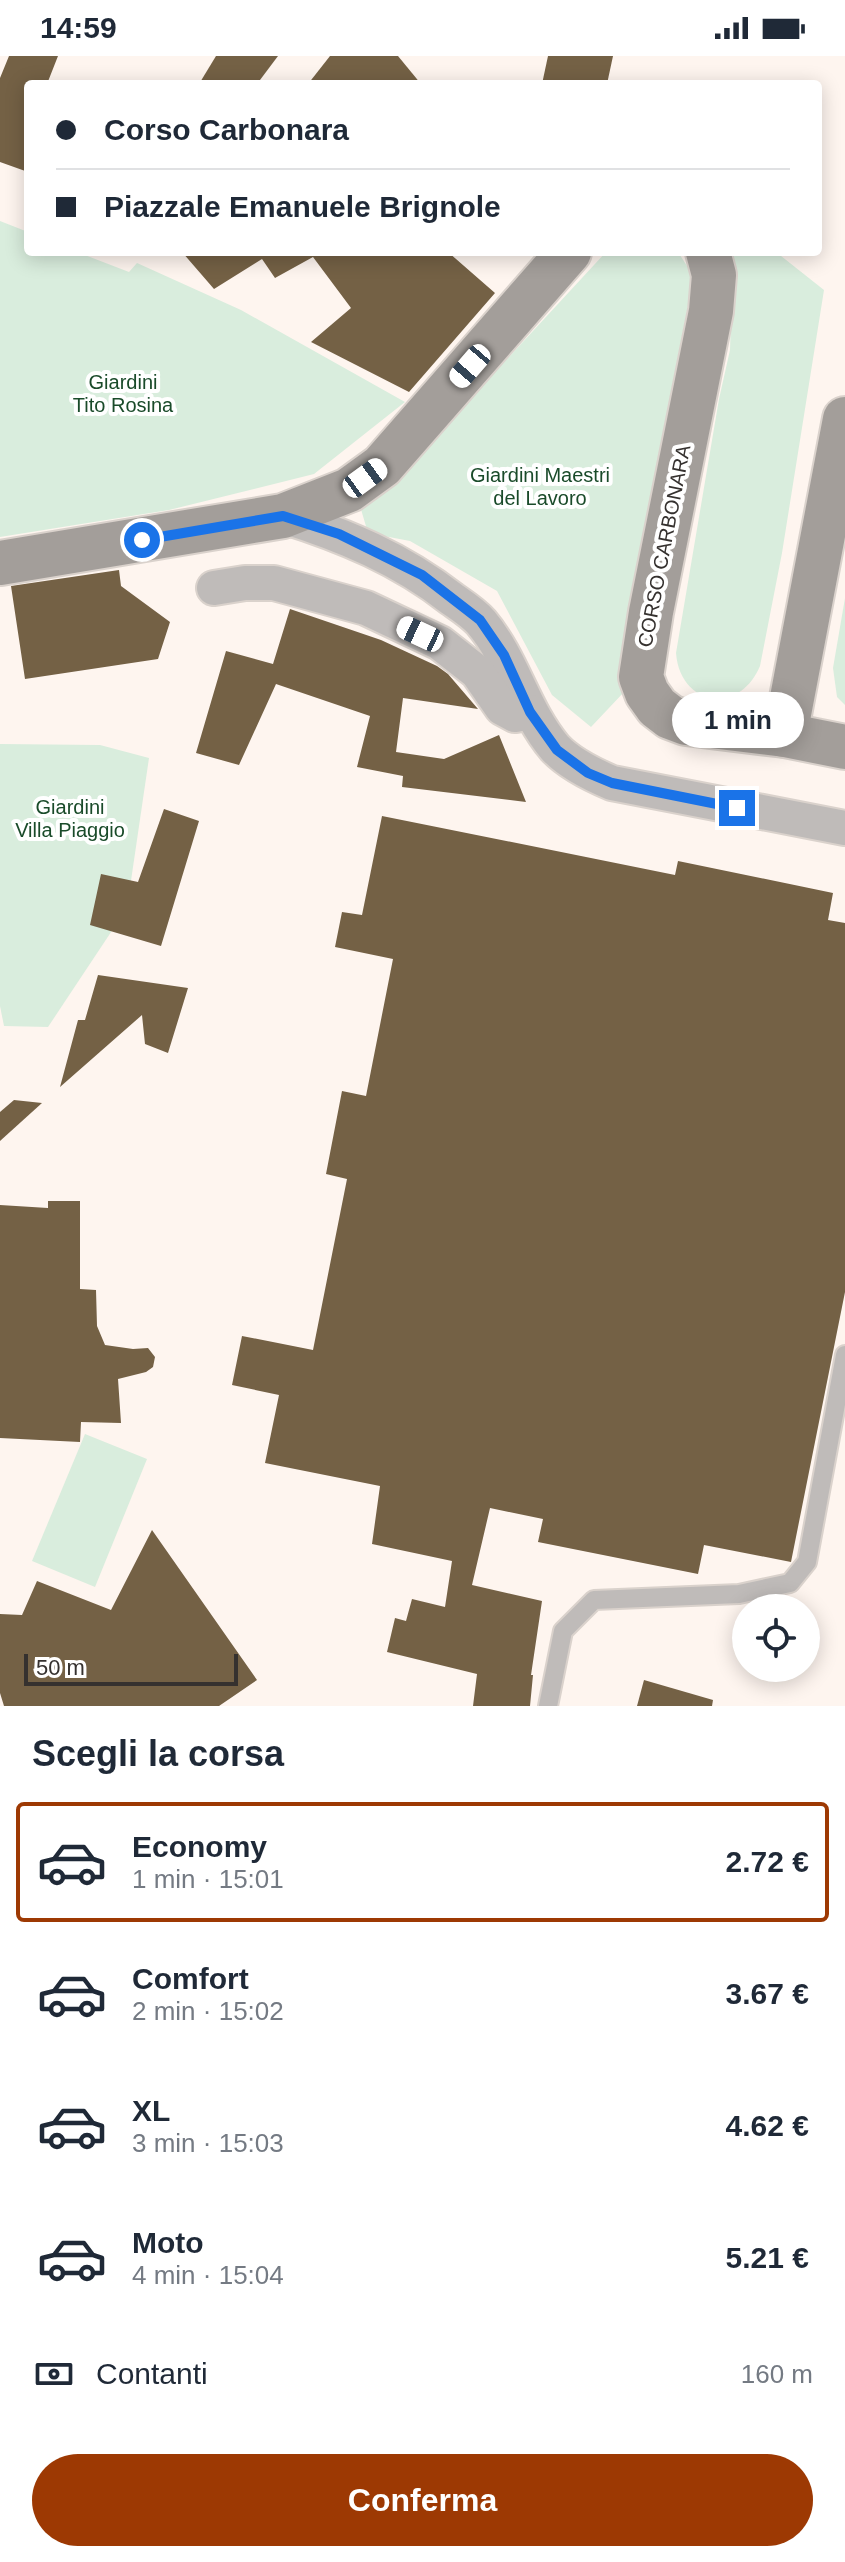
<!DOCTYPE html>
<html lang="it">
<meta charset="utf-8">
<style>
:root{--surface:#fff;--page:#f2f2f3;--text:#1f2937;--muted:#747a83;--line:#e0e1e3;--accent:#9d3903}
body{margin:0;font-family:Helvetica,sans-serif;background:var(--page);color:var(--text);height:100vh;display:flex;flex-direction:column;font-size:30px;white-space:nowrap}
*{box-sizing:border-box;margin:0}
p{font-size:26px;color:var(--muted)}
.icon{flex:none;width:44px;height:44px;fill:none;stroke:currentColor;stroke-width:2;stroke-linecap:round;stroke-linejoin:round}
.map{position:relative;height:1650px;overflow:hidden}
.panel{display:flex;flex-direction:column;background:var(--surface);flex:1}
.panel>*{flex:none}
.hud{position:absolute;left:24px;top:24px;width:798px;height:176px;border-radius:8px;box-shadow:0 4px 20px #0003;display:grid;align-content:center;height:176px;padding:0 32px;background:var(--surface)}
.tools{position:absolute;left:732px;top:1538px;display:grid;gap:16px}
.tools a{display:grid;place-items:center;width:88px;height:88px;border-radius:50%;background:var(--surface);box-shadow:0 4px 20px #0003;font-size:40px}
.scale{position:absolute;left:24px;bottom:20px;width:214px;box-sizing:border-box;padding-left:8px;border:4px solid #35312f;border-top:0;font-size:22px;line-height:28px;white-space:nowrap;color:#35312f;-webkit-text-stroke:6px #fff;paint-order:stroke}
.end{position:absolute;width:36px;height:36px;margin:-18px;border:10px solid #1a73e8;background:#fff;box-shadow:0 0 0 4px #fff}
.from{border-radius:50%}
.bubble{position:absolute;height:56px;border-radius:28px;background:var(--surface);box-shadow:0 4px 20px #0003;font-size:26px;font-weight:700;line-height:56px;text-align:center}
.car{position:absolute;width:24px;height:48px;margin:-24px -12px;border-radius:10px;box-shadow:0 0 6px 2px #0007;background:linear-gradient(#fff 24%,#345 0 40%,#fff 0 76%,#345 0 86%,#fff 0)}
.hud b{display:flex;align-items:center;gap:28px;height:76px;font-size:30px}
.hud b+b{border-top:2px solid var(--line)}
.hud i{width:20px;height:20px;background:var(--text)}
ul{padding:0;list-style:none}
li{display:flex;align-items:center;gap:24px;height:120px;margin:0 16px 12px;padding:0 16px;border:4px solid transparent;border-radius:8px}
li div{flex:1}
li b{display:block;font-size:30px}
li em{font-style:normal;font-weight:700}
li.on{border-color:var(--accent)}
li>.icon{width:72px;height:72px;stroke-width:1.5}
h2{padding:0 32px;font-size:36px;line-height:96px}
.pay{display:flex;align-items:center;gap:20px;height:88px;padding:0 32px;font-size:30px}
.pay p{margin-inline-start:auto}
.cta{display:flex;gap:16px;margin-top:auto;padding:16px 32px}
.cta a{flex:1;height:92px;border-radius:48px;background:var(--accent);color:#fff;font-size:32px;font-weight:700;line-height:92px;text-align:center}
.status{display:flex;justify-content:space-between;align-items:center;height:56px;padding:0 40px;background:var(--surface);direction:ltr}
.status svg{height:22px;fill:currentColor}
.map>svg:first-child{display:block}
</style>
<div class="status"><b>14:59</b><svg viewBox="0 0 49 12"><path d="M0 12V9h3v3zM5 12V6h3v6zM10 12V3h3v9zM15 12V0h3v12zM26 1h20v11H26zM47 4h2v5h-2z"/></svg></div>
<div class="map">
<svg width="845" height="1650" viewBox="0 0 845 1650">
<rect width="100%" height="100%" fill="#fef5ef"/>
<g fill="#d9eddd">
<path d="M 0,165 L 28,176 L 28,196 L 77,196 L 129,216 L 137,207 L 241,254 L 405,346 L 314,418 L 169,454 L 0,481 Z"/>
<path d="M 606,196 L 678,196 L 689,213 L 692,229 L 629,549 L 625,635 L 591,671 L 552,639 L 497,535 L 410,485 L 368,477 L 360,450 L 396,423 Z"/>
<path d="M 733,196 L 776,196 L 824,234 L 782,497 L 760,610 C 739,660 680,650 676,597 L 719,343 L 730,294 Z"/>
<path d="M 845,542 L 845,649 L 837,641 L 833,612 Z"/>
<path d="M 0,688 L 100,689 L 149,702 L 127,852 L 48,971 L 4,970 L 0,950 Z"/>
<path d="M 85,1378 L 147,1403 L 95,1531 L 32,1505 Z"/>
</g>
<g fill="#746145">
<path d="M 9,0 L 58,0 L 47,28 L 28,28 L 28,116 L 0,106 L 0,22 Z"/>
<path d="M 216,0 L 278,0 L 257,28 L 199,28 Z"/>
<path d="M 330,0 L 398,0 L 421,28 L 308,28 Z"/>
<path d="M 548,0 L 613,0 L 607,28 L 542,28 Z"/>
<path d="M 182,196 L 448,196 L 495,237 L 409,336 L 311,286 L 351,252 L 313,201 L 275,222 L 262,203 L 214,233 Z"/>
<path d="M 119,514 L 121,530 L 170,566 L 158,603 L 25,623 L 11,530 Z"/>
<path d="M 290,553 L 381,584 L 437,610 L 448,618 L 478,653 L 403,642 L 396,696 L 444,703 L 499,679 L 526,746 L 402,731 L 403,720 L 357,711 L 370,660 L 276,628 L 239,709 L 196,697 L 226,595 L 273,608 Z"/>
<path d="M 164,753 L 199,765 L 161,890 L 90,869 L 101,818 L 138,826 Z"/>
<path d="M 382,760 L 675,819 L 678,805 L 833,837 L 828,864 L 845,867 L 845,1236 L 791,1506 L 704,1489 L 698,1518 L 538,1486 L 543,1463 L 490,1452 L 472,1529 L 542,1545 L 531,1619 L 533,1619 L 530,1650 L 473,1650 L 477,1618 L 387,1596 L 395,1562 L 406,1565 L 412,1543 L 445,1551 L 452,1505 L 372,1488 L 380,1430 L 265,1407 L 279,1339 L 232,1329 L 242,1280 L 313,1294 L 347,1123 L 326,1118 L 342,1035 L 366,1040 L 393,903 L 335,891 L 342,856 L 362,859 Z"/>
<path d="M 98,919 L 188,932 L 168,997 L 145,988 L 142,959 L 60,1031 L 78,964 L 85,964 Z"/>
<path d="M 14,1044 L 42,1047 L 0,1085 L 0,1056 Z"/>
<path d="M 48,1145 L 80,1145 L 80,1233 L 96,1234 L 97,1270 L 105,1289 L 133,1293 L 148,1292 L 155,1301 L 153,1311 L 146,1316 L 118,1323 L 121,1367 L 81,1366 L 80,1386 L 0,1382 L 0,1149 L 48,1152 Z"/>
<path d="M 152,1474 L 257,1624 L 219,1650 L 4,1650 L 0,1637 L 0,1558 L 22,1559 L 37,1525 L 111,1554 Z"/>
<path d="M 644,1624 L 713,1644 L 712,1650 L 637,1650 Z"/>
</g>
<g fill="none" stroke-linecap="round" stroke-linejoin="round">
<defs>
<path id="lane" d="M 548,1650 L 563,1575 L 594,1544 L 739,1538 L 790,1527 L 807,1506 L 845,1299"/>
<g id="street">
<path d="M 283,460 C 344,479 401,503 452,543 C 462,550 473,557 481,566 C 513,604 523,654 555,692 C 570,708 593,719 612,727 L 845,772"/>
<path d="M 214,532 L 245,527 L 274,527 L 366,552 L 440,587 L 477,616 L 502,652 L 515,659 L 530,656"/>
</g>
<g id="secondary">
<path d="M 708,196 L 714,219 L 711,255 L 651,556 L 641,621 L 647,637 L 657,651 L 670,661 L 686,667 L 785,679 L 845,691"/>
<path d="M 0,507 L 283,460 L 349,434 L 382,410 L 569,196"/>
<path d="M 785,679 L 845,363"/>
</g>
</defs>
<use href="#lane" stroke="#dad2cc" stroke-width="22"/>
<use href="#street" stroke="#dad2cc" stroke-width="38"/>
<use href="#secondary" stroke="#dad2cc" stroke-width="48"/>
<use href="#lane" stroke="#bfbbb9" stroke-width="18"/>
<use href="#street" stroke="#bfbbb9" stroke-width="34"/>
<use href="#secondary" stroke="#a39e9a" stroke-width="44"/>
</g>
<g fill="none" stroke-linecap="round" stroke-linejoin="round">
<path stroke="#1a73e8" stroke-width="10" d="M 142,484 L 283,460 L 339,478 L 422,519 L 480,564 L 504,599 L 530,656 L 557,694 L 588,717 L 612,727 L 737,752"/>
</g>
<g text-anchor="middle" stroke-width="8" stroke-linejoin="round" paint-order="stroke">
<g font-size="20" fill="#1a4b2a" stroke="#fff">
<text x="123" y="333">Giardini<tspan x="123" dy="23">Tito Rosina</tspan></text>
<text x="540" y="426">Giardini Maestri<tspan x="540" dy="23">del Lavoro</tspan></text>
<text x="70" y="758">Giardini<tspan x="70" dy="23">Villa Piaggio</tspan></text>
</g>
<g font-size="20" fill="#35312f" stroke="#fff">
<text transform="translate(664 490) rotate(-79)" y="7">CORSO CARBONARA</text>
</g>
</g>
</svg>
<div class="tools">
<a><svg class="icon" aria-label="locate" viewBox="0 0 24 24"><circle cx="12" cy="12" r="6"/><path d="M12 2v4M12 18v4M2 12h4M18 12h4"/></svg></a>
</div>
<div class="scale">50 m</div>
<i class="end from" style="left:142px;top:484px"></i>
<i class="end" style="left:737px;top:752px"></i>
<div class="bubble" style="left:672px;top:636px;width:132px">1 min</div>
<i class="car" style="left:470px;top:310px;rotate:221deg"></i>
<i class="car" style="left:365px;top:422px;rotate:54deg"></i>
<i class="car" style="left:420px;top:578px;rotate:295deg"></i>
<div class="hud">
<b><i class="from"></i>Corso Carbonara</b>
<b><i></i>Piazzale Emanuele Brignole</b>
</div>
</div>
<section class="panel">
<h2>Scegli la corsa</h2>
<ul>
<li class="on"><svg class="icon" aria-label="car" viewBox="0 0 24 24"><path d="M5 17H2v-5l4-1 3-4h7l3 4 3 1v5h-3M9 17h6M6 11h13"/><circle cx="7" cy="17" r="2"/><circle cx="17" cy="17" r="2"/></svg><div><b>Economy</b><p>1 min · 15:01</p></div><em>2.72 €</em></li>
<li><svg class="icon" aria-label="car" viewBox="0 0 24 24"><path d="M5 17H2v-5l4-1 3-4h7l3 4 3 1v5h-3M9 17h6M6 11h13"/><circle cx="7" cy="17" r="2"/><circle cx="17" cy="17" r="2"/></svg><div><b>Comfort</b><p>2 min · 15:02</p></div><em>3.67 €</em></li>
<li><svg class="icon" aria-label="car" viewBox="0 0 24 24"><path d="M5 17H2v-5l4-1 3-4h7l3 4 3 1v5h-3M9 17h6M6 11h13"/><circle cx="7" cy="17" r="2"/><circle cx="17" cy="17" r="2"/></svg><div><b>XL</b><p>3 min · 15:03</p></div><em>4.62 €</em></li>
<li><svg class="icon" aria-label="car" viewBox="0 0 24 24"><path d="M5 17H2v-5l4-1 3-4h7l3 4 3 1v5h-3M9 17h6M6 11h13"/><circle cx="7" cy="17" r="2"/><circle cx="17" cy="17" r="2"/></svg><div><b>Moto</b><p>4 min · 15:04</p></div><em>5.21 €</em></li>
</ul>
<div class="pay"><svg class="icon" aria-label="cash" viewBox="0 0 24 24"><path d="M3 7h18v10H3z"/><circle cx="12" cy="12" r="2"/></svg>Contanti<p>160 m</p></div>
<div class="cta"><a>Conferma</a></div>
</section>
